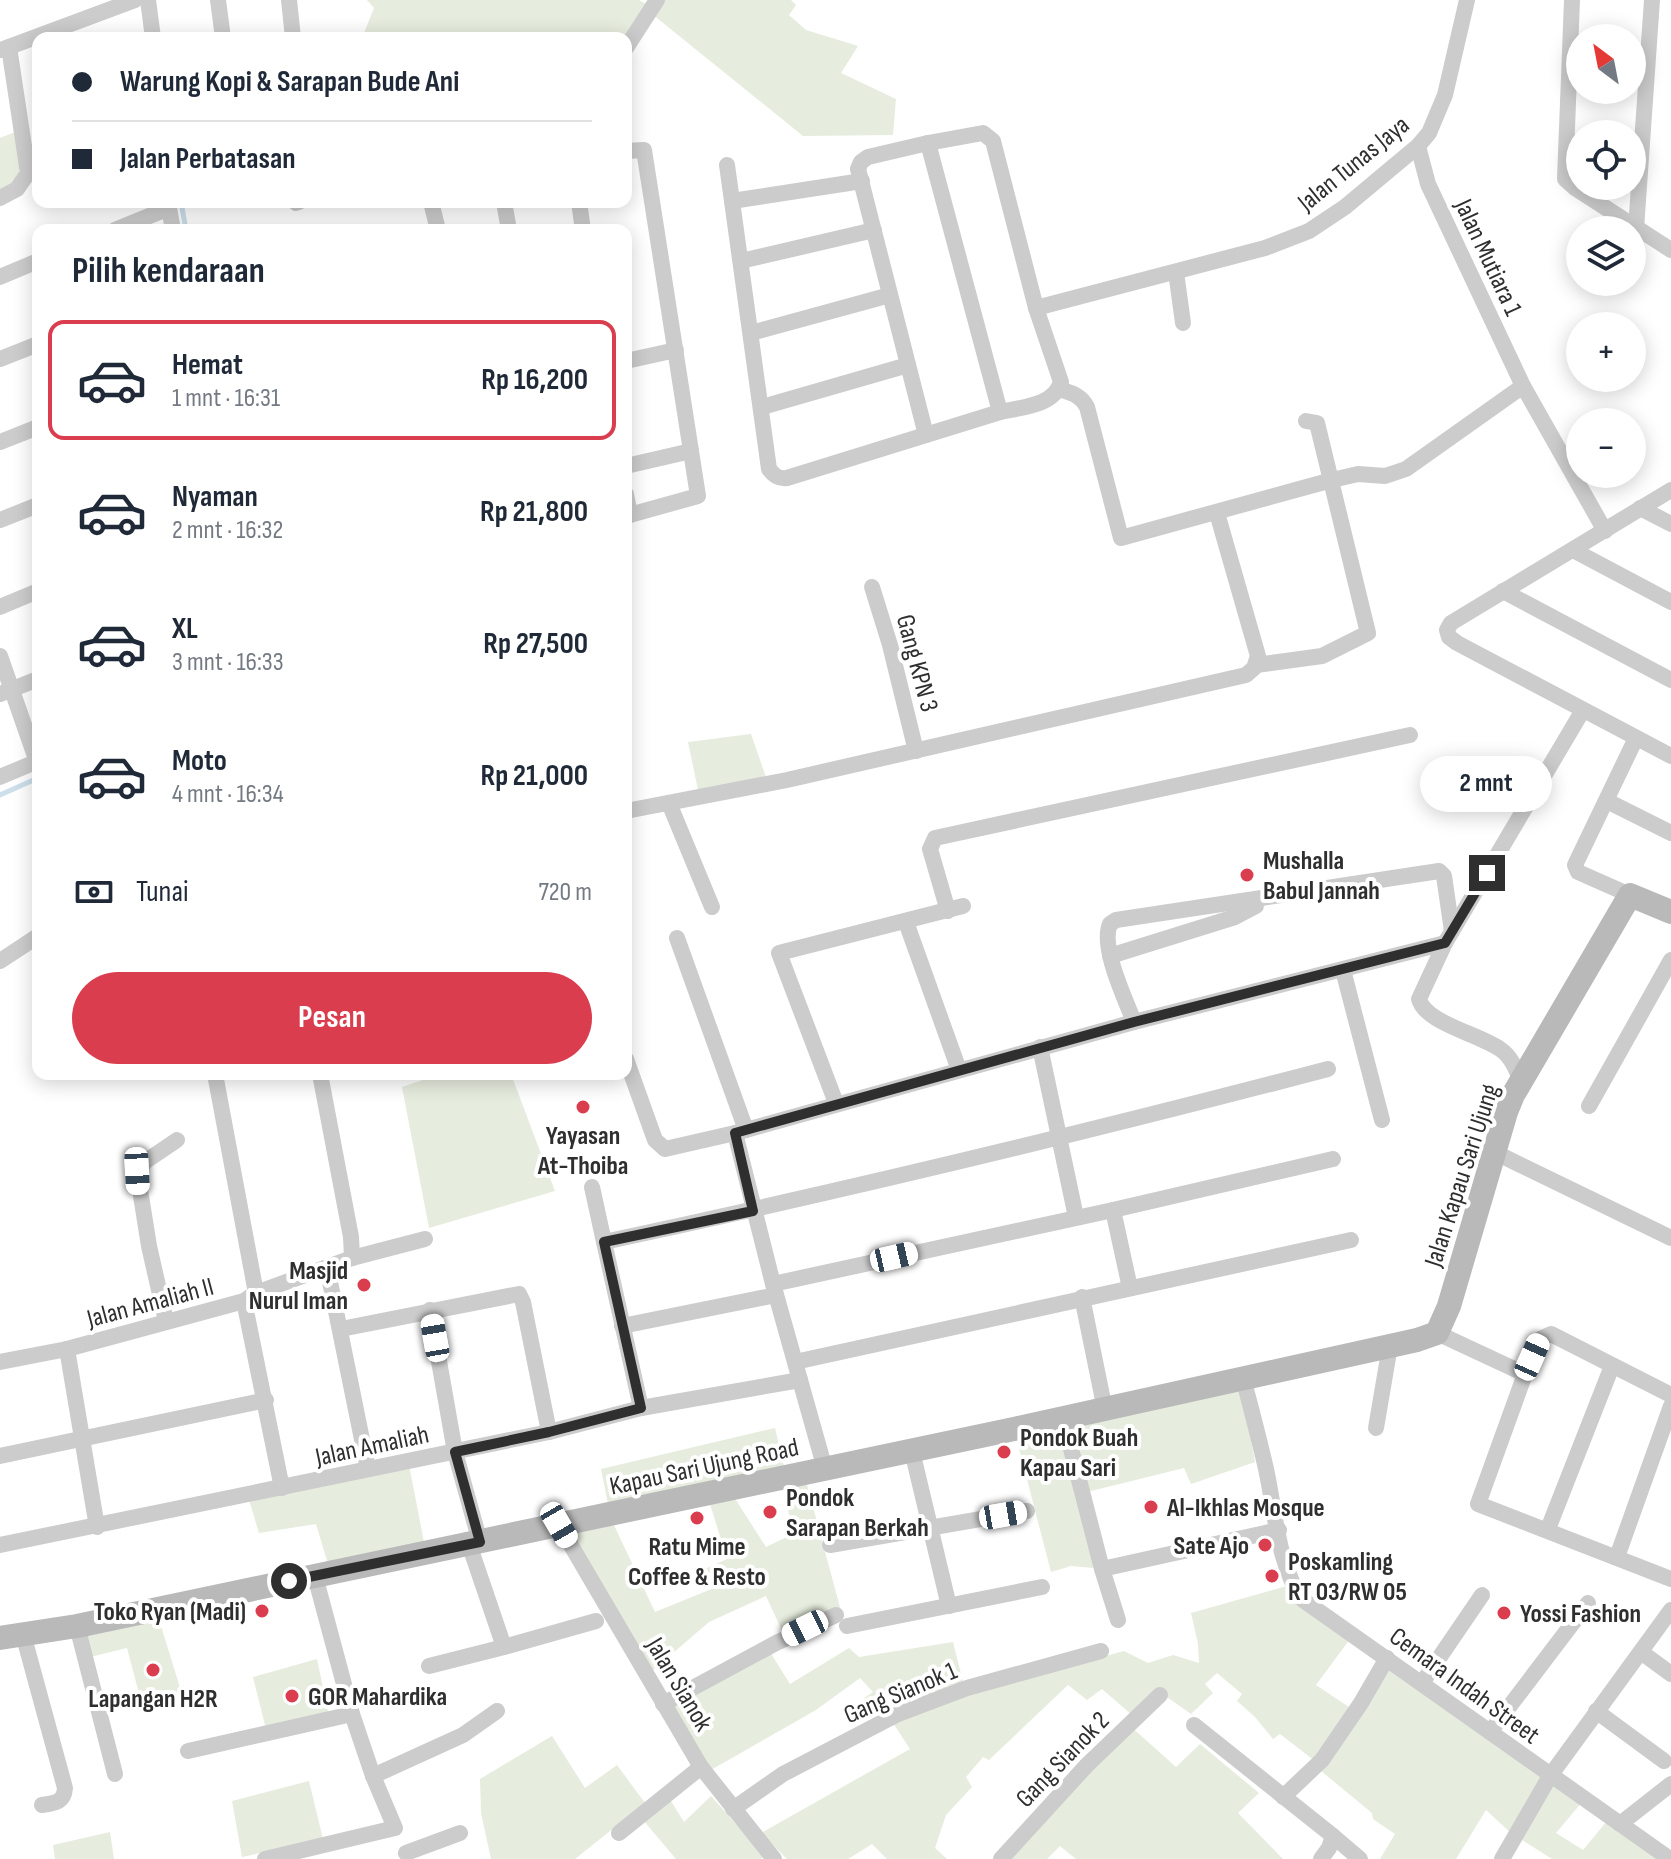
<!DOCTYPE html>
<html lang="id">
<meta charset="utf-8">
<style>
:root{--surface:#fff;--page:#f6f6f7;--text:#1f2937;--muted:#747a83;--line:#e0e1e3;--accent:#da3d4e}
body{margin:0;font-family:"Sofia Sans Condensed",sans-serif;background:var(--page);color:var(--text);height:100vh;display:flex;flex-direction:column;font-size:30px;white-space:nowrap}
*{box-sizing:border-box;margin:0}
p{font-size:26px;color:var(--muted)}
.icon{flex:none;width:44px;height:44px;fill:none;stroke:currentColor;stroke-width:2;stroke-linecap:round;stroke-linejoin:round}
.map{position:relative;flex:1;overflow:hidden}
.sheet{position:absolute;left:32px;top:224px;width:600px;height:856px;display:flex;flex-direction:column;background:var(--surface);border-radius:16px;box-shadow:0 4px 20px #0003}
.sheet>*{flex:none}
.hud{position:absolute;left:32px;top:32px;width:600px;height:176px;border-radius:16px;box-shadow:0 4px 20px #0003;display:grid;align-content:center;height:176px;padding:0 40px;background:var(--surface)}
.needle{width:52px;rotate:328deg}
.buttons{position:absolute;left:1566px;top:24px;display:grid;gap:16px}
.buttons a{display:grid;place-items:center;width:80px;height:80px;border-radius:50%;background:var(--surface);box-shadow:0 4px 20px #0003;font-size:40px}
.end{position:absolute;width:36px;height:36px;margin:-18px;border:10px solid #2f2f2f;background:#fff;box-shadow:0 0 0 4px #fff}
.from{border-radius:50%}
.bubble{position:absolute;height:56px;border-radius:28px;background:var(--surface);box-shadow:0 4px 20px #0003;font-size:26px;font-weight:700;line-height:56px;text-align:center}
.car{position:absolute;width:24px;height:48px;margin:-24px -12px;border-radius:10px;box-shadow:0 0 6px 2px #0007;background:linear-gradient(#fff 24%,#345 0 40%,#fff 0 76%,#345 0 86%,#fff 0)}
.hud b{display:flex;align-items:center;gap:28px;height:76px;font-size:30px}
.hud b+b{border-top:2px solid var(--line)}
.hud i{width:20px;height:20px;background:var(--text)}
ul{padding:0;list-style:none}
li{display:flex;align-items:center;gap:24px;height:120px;margin:0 16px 12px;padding:0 24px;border:4px solid transparent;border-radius:16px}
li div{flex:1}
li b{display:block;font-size:30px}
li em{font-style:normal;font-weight:700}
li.on{border-color:var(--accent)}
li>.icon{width:72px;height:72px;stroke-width:1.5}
h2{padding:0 40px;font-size:36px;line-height:96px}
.pay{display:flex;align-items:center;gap:20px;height:88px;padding:0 40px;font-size:30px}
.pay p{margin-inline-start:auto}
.cta{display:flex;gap:16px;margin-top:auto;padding:16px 40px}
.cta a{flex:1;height:92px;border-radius:48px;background:var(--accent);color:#fff;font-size:32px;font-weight:700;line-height:92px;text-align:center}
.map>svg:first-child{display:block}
</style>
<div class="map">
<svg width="1671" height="1859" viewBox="0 0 1671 1859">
<rect width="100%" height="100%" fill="#fff"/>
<g fill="#e6ecde">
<path d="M 367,0 L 639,0 L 646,4 L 626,38 L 362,38 L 374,8 Z"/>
<path d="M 662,0 L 791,0 L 796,5 L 789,15 L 806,30 L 858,46 L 841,73 L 896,99 L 893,135 L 803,136 L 652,14 Z"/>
<path d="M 15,132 L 20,166 L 18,182 L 0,191 L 0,138 Z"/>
<path d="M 751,734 L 766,777 L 698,790 L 688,742 Z"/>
<path d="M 440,1074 L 511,1074 L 555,1191 L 429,1228 L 402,1087 Z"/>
<path d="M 1231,1384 L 1244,1399 L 1255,1462 L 1191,1484 L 1184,1468 L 1087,1492 L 1068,1422 Z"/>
<path d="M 1061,1423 L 1094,1568 L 1071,1566 L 1051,1572 L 1015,1433 Z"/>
<path d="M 775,1428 L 785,1471 L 608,1504 L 601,1469 Z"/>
<path d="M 409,1465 L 424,1542 L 328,1564 L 316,1524 L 259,1533 L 249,1500 Z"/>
<path d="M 806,1481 L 841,1611 L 784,1635 L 766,1596 L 709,1622 L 651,1672 L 571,1538 L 575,1529 L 612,1521 L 655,1612 L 714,1588 L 707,1568 L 727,1559 L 710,1504 L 734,1497 L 766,1547 L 793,1534 L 783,1485 Z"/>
<path d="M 1287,1586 L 1350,1639 L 1316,1685 L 1352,1709 L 1315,1761 L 1280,1734 L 1273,1739 L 1255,1717 L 1237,1701 L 1242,1694 L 1217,1673 L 1205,1684 L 1213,1693 L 1191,1714 L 1157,1690 L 1132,1715 L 1102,1689 L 1087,1700 L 1068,1685 L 989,1760 L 983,1757 L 966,1777 L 972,1787 L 946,1815 L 935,1848 L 947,1859 L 887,1859 L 872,1844 L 848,1859 L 787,1859 L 761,1833 L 910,1749 L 893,1723 L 954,1698 L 1124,1651 L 1148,1663 L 1173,1655 L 1199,1663 L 1198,1644 L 1191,1613 Z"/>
<path d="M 158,1616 L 181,1691 L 141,1701 L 127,1648 L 90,1657 L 83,1631 Z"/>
<path d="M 953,1642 L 963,1682 L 928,1698 L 872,1713 L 864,1698 L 873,1692 L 860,1678 L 816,1710 L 709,1771 L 671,1706 L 770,1652 L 790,1684 L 849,1648 L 859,1657 Z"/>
<path d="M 317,1659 L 329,1716 L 266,1729 L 253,1677 Z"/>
<path d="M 1390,1668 L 1544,1776 L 1513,1835 L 1486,1810 L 1456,1859 L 1380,1859 L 1395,1834 L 1373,1819 L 1372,1813 L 1315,1766 Z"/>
<path d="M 1129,1725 L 1176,1767 L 1200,1744 L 1259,1793 L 1238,1813 L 1283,1859 L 1076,1859 L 1060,1846 L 1047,1859 L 1001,1859 Z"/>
<path d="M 552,1736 L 585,1788 L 617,1765 L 645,1803 L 575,1859 L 491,1859 L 481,1813 L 480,1779 Z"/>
<path d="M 309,1781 L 323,1839 L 242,1857 L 232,1801 Z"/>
<path d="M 1552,1782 L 1582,1802 L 1556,1833 L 1583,1850 L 1607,1821 L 1661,1859 L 1552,1859 L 1522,1840 Z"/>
<path d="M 711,1796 L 765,1856 L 761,1859 L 676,1859 L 643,1820 L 669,1798 L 684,1822 Z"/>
<path d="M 110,1832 L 114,1859 L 55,1859 L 53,1845 Z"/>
</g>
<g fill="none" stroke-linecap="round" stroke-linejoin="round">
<g stroke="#ccdfea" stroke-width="5">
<path d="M 181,202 L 186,230"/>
<path d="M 0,795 L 38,778"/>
</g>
<g stroke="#ccc" stroke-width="16">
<path d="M 148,0 L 153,38"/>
<path d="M 218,0 L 223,38"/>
<path d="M 289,0 L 293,38"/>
<path d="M 1572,0 L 1565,179 L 1575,188 L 1671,250"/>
<path d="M 626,48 L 657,0"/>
<path d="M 1,50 L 135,0"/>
<path d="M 983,133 L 993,141 L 1036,308 L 1061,382 C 1054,406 1022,407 1000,412 L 928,143 Z"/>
<path d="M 1418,146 L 1428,184 L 1523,386 L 1605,531"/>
<path d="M 626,151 L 644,150 L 698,496 L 626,516"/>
<path d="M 727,165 L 769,469 C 774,476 779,479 787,478 L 1000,412"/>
<path d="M 0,198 L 17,189 L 28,173 L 9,47"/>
<path d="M 732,201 L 862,181"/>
<path d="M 431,202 L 438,230"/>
<path d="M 504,202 L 509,230"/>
<path d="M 579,202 L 583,230"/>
<path d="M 296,203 L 299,202"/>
<path d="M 1636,229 L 1652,0"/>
<path d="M 115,230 L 169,208 L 173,230"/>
<path d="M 741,261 L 874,230"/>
<path d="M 1176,272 L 1183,323"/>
<path d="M 0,277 L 38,261"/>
<path d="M 1036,308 L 1265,248 L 1309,231 L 1345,207 L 1418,146 L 1429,133 L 1445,95 L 1467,0"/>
<path d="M 751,333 L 890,295"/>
<path d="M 0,359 L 38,344"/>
<path d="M 626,361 L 676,350"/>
<path d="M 1059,389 C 1071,393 1081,395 1087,407 L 1121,538 L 1332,480 L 1358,474 L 1385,476 L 1406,469 L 1523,386"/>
<path d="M 762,407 L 908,365"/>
<path d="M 926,435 L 858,169 L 861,162 L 868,157 L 928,143"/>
<path d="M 0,442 L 38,427"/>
<path d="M 626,466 L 691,451"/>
<path d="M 1671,490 L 1451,623 L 1447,630 L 1449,637 L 1457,643 L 1671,756"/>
<path d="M 626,494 L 630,515"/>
<path d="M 1640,508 L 1671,524"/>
<path d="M 0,520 L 38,505"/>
<path d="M 1573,550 L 1671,602"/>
<path d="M 872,587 L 890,645 L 916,751"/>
<path d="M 1503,591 L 1671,680"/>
<path d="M 0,607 L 38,591"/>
<path d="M 0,656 L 37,762"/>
<path d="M 1256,665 L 1322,656 L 1368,633 L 1317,423 L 1306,421"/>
<path d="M 0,694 L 38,679"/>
<path d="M 0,777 L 38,761"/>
<path d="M 1607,801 L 1671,833"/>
<path d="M 669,803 L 712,907"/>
<path d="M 626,811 L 787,780 L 1246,675 L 1254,668 L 1258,656 L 1217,513"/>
<path d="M 1630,895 L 1578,872 L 1575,865 L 1636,738"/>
<path d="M 948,911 L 930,849 L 935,838 L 1410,735"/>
<path d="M 906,922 L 959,1070"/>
<path d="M 677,938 L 746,1130"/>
<path d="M 1110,956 L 1235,917 L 1256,906"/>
<path d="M 0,961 L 38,936"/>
<path d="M 1343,970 L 1382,1120"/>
<path d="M 1134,1022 C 1125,998 1100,947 1110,924 L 1116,920 L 1439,871 L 1444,876 L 1452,931"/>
<path d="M 1040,1047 L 1076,1217"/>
<path d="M 626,1059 L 655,1140 L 665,1149 L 735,1133 L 1134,1022 L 1445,943"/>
<path d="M 215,1074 L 256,1293"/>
<path d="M 320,1074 L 351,1237 L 352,1258"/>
<path d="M 1521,1081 C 1516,1069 1511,1056 1500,1049 C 1479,1034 1425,1023 1419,999 L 1445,943 L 1583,710"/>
<path d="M 836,1103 L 779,953 L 963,906"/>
<path d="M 1589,1106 L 1671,960"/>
<path d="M 735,1133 L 773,1284 L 825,1469"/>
<path d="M 1494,1152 L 1671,1238"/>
<path d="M 592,1187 L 604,1242"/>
<path d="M 327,1267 L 368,1469"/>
<path d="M 773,1284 L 1113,1210"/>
<path d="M 1130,1288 L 1113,1210 L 1333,1159"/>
<path d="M 1082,1297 L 1105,1410"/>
<path d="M 244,1301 L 282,1488"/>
<path d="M 430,1310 L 455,1452 L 480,1542"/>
<path d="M 166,1321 L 149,1246 L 137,1171 L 146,1161 L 177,1140"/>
<path d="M 622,1326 L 776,1295"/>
<path d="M 341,1329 L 519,1294 L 523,1302 L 549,1432"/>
<path d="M 1437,1333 L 1525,1374 L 1478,1504 L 1671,1579"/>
<path d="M 67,1349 L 97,1527"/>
<path d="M 0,1362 L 67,1349 L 244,1301 L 256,1293 L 352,1258 L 425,1239"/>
<path d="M 795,1362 L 1351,1240"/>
<path d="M 1525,1374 L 1540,1339 L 1551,1334 L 1671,1395"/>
<path d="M 1243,1378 C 1251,1408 1259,1438 1266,1469 C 1275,1509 1278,1568 1303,1600 L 1670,1859"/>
<path d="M 641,1408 L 604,1242 C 847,1190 1088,1132 1328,1069"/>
<path d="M 1063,1418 L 1102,1569 L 1279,1530"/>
<path d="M 1376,1428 L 1390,1346"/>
<path d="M 912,1451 L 949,1606"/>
<path d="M 0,1456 L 266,1400"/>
<path d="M 559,1525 L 701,1767 L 774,1859"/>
<path d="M 1548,1529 L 1612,1366"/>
<path d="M 469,1544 L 504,1647 L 596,1621"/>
<path d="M 0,1545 L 549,1432 L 641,1408 L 800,1380"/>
<path d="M 830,1545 L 1027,1511"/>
<path d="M 1617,1557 L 1671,1406"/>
<path d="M 1102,1569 L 1118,1620"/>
<path d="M 77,1626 L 115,1774"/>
<path d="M 847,1626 L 1042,1587"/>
<path d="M 23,1634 L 65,1788 C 64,1803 54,1803 42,1805"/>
<path d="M 1641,1652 L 1671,1674"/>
<path d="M 429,1666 L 504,1647"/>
<path d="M 1422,1683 L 1482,1595"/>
<path d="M 663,1704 L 776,1643 L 836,1615"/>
<path d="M 1596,1711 L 1664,1761"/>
<path d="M 1194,1725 L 1333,1836 L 1329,1848 L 1321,1859"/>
<path d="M 1490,1732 L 1588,1603"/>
<path d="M 188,1751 L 352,1714"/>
<path d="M 373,1776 L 463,1735 L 497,1711"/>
<path d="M 1283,1797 L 1322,1760 L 1361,1703 L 1387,1658"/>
<path d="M 733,1809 L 783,1774 L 898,1714 L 967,1688 L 1101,1651"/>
<path d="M 1620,1824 L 1671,1784"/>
<path d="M 619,1833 L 701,1767"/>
<path d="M 1333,1836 L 1360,1859"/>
<path d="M 406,1853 L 460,1833"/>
<path d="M 265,1859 L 395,1828 L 373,1776 L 352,1714 L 315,1576"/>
<path d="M 1001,1859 L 1087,1765 L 1160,1695"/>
<path d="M 1502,1859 L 1550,1776 L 1671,1610"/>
</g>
<path stroke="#b9b9b9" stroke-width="24" d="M 0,1638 L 77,1626 L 1014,1429 L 1417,1340 L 1437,1333 L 1449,1306 L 1506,1112 L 1513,1095 L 1630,895 L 1671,912"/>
</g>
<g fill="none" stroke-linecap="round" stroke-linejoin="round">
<path stroke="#2f2f2f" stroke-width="10" d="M 289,1581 L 480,1542 L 455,1452 L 549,1432 L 641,1408 L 604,1242 L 753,1211 L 735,1133 L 1134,1022 L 1445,943 L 1487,873"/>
</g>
<g fill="#da3d4e" stroke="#fff" stroke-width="3">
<circle cx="1247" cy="875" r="8"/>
<circle cx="583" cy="1107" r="8"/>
<circle cx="364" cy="1285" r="8"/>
<circle cx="1004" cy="1452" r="8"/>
<circle cx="1151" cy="1507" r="8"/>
<circle cx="770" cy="1512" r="8"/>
<circle cx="697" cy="1518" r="8"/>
<circle cx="1265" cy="1545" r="8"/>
<circle cx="1272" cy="1576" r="8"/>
<circle cx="262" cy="1611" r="8"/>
<circle cx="1504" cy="1613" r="8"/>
<circle cx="153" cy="1670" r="8"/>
<circle cx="292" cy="1696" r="8"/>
</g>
<g text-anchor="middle" stroke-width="8" stroke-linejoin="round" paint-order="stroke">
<g font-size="26" fill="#2f2f2f" stroke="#fff">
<text transform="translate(1353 163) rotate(-39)" y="9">Jalan Tunas Jaya</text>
<text transform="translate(1489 257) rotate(65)" y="9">Jalan Mutiara 1</text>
<text transform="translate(918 663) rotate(75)" y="9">Gang KPN 3</text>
<text transform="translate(1461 1175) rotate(-72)" y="9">Jalan Kapau Sari Ujung</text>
<text transform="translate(150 1302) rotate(-15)" y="9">Jalan Amaliah II</text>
<text transform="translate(372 1445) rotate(-12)" y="9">Jalan Amaliah</text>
<text transform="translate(704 1466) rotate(-12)" y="9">Kapau Sari Ujung Road</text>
<text transform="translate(680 1684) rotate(59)" y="9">Jalan Sianok</text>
<text transform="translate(1465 1685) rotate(36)" y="9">Cemara Indah Street</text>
<text transform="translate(900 1692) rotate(-23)" y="9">Gang Sianok 1</text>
<text transform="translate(1062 1759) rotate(-46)" y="9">Gang Sianok 2</text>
</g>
<g font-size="26" font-weight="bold" fill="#2f2f2f" stroke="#fff" text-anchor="start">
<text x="1263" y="869">Mushalla<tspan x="1263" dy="30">Babul Jannah</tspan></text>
<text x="583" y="1144" text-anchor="middle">Yayasan<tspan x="583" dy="30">At-Thoiba</tspan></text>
<text x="348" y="1279" text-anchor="end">Masjid<tspan x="348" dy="30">Nurul Iman</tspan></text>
<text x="1020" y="1446">Pondok Buah<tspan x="1020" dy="30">Kapau Sari</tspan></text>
<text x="786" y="1506">Pondok<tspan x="786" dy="30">Sarapan Berkah</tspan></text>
<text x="1167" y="1516">Al-Ikhlas Mosque</text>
<text x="1249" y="1554" text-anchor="end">Sate Ajo</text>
<text x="697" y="1555" text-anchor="middle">Ratu Mime<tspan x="697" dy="30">Coffee &amp; Resto</tspan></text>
<text x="1288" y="1570">Poskamling<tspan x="1288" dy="30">RT 03/RW 05</tspan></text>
<text x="246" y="1620" text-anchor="end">Toko Ryan (Madi)</text>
<text x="1520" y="1622">Yossi Fashion</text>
<text x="308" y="1705">GOR Mahardika</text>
<text x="153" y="1707" text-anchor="middle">Lapangan H2R</text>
</g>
</g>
</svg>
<div class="buttons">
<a><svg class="needle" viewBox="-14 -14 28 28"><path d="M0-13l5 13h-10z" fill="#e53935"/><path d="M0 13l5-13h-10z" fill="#747a83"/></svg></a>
<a><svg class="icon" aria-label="locate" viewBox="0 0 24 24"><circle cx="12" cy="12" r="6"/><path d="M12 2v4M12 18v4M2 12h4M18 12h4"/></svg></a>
<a><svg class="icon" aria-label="layers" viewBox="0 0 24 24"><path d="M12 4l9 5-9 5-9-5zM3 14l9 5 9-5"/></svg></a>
<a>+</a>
<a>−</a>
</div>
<i class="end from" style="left:289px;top:1581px"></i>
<i class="end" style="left:1487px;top:873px"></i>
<div class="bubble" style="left:1420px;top:756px;width:132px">2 mnt</div>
<i class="car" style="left:137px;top:1171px;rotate:177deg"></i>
<i class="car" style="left:894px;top:1257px;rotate:77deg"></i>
<i class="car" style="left:435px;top:1338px;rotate:350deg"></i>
<i class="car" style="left:1532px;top:1357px;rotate:24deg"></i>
<i class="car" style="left:1003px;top:1515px;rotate:80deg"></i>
<i class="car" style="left:559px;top:1525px;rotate:150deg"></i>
<i class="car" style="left:805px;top:1628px;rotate:244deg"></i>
<div class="hud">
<b><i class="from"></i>Warung Kopi &amp; Sarapan Bude Ani</b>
<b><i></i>Jalan Perbatasan</b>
</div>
<section class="sheet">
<h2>Pilih kendaraan</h2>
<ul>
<li class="on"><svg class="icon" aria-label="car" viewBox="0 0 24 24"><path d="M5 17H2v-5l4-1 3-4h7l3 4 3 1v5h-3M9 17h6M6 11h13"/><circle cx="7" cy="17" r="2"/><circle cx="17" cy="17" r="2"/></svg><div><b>Hemat</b><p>1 mnt · 16:31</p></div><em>Rp 16,200</em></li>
<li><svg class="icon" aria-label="car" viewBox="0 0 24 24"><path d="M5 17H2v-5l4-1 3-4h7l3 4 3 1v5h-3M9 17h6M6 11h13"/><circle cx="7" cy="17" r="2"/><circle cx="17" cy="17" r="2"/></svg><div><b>Nyaman</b><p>2 mnt · 16:32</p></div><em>Rp 21,800</em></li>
<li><svg class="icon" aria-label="car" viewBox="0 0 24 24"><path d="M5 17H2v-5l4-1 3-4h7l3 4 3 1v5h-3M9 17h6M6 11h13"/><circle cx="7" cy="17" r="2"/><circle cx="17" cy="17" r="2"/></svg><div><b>XL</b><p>3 mnt · 16:33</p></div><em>Rp 27,500</em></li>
<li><svg class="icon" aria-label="car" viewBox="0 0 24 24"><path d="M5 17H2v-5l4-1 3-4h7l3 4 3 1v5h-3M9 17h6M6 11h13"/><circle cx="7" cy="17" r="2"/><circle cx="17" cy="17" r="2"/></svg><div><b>Moto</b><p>4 mnt · 16:34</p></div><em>Rp 21,000</em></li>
</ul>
<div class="pay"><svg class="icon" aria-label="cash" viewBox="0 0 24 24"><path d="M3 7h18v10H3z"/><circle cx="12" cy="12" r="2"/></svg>Tunai<p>720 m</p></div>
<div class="cta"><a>Pesan</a></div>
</section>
</div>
